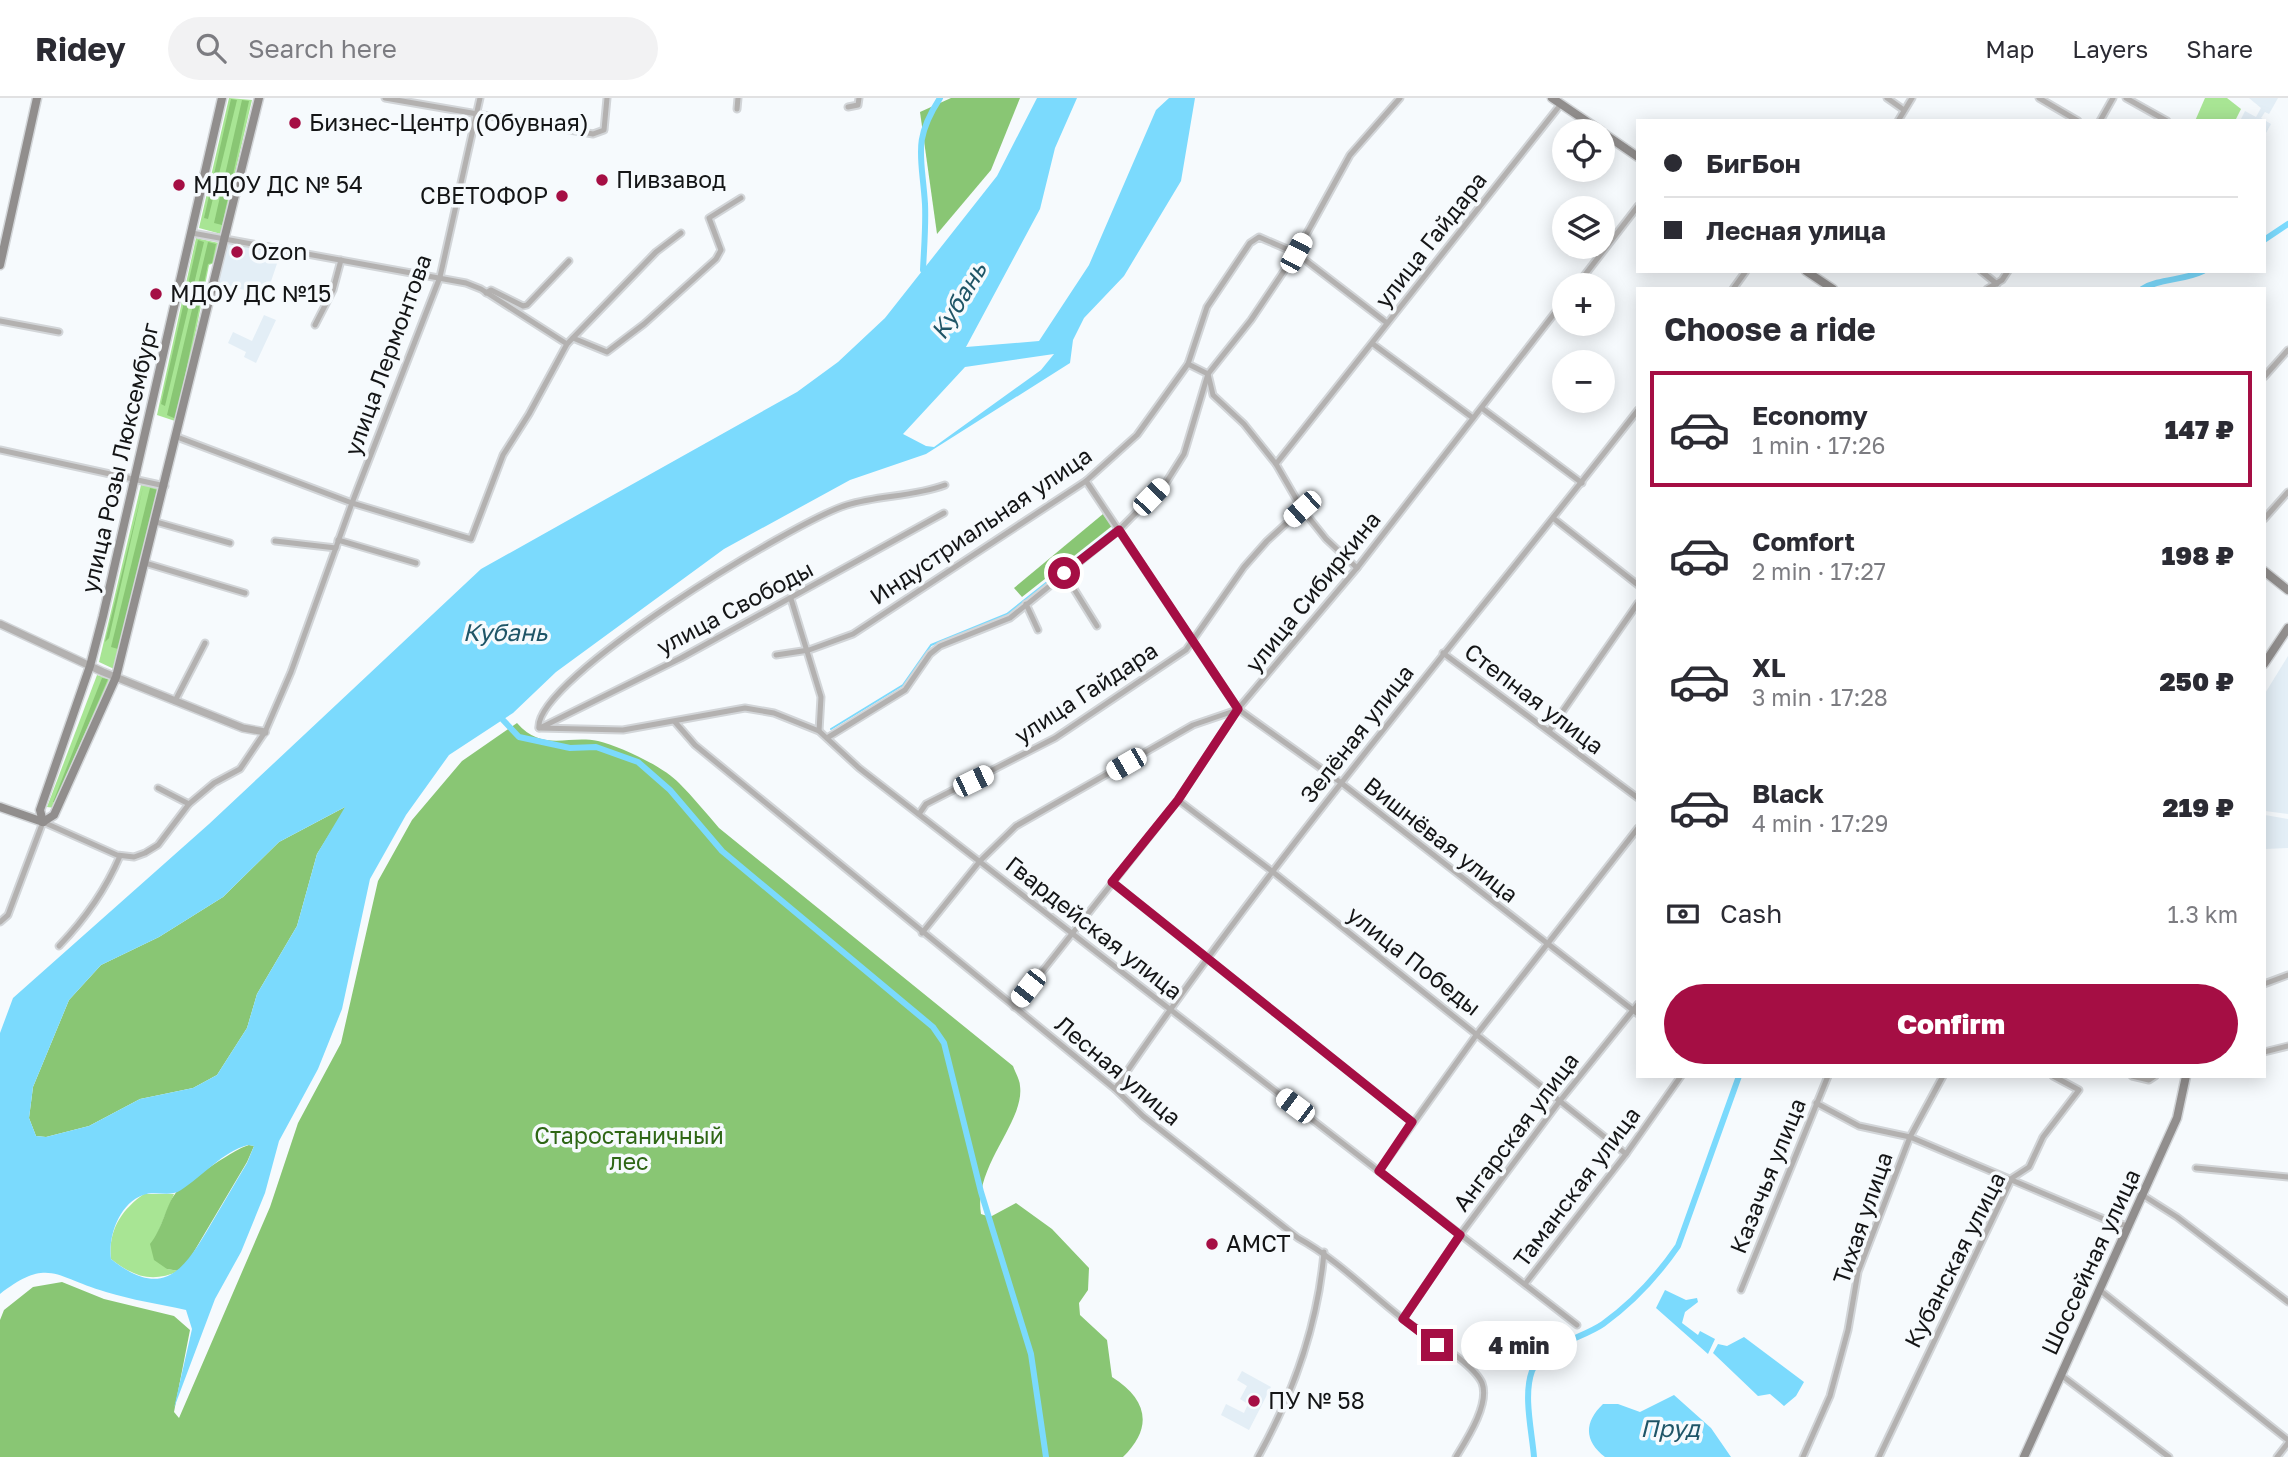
<!DOCTYPE html>
<meta charset="utf-8">
<style>
:root{--surface:#fff;--page:#f2f2f3;--text:#2b2b33;--muted:#7c7c81;--line:#e1e1e2;--accent:#a50e44}
body{margin:0;font-family:"Golos Text",sans-serif;background:var(--page);color:var(--text);height:100vh;display:flex;flex-direction:column;font-size:26px;white-space:nowrap}
*{box-sizing:border-box;margin:0}
p{font-size:23px;color:var(--muted)}
.icon{flex:none;width:38px;height:38px;fill:none;stroke:currentColor;stroke-width:2;stroke-linecap:round;stroke-linejoin:round}
.map{position:relative;flex:1;overflow:hidden}
.side{position:absolute;left:1636px;top:189px;width:630px;height:791px;display:flex;flex-direction:column;background:var(--surface);border-radius:0px;box-shadow:0 4px 18px #0003}
.side>*{flex:none}
.hud{position:absolute;left:1636px;top:21px;width:630px;height:154px;border-radius:0px;box-shadow:0 4px 18px #0003;display:grid;align-content:center;height:154px;padding:0 28px;background:var(--surface)}
.controls{position:absolute;left:1552px;top:21px;display:grid;gap:14px}
.controls a{display:grid;place-items:center;width:63px;height:63px;border-radius:50%;background:var(--surface);box-shadow:0 4px 18px #0003;font-size:35px}
.end{position:absolute;width:32px;height:32px;margin:-16px;border:9px solid #a50e44;background:#fff;box-shadow:0 0 0 4px #fff}
.from{border-radius:50%}
.bubble{position:absolute;height:49px;border-radius:24px;background:var(--surface);box-shadow:0 4px 18px #0003;font-size:23px;font-weight:800;line-height:49px;text-align:center}
.car{position:absolute;width:21px;height:42px;margin:-21px -10px;border-radius:9px;box-shadow:0 0 5px 2px #0007;background:linear-gradient(#fff 24%,#345 0 40%,#fff 0 76%,#345 0 86%,#fff 0)}
.hud b{display:flex;align-items:center;gap:24px;height:66px;font-size:26px}
.hud b+b{border-top:2px solid var(--line)}
.hud i{width:18px;height:18px;background:var(--text)}
ul{padding:0;list-style:none}
li{display:flex;align-items:center;gap:21px;height:116px;margin:0 14px 10px;padding:0 14px;border:4px solid transparent;border-radius:0px}
li div{flex:1}
li b{display:block;font-size:26px}
li em{font-style:normal;font-weight:800}
li.active{border-color:var(--accent)}
li>.icon{width:63px;height:63px;stroke-width:1.5}
h2{padding:0 28px;font-size:32px;line-height:84px}
.pay{display:flex;align-items:center;gap:18px;height:77px;padding:0 28px;font-size:26px}
.pay p{margin-inline-start:auto}
.cta{display:flex;gap:14px;margin-top:auto;padding:14px 28px}
.cta a{flex:1;height:80px;border-radius:42px;background:var(--accent);color:#fff;font-size:28px;font-weight:800;line-height:80px;text-align:center}
header{display:flex;align-items:center;gap:42px;box-sizing:border-box;height:98px;padding:0 35px;background:var(--surface);border-bottom:2px solid var(--line)}
header strong{font-size:33px}
nav{display:flex;gap:38px;margin-inline-start:auto;font-size:24px}
.search{width:490px;height:63px;background:var(--page);display:flex;align-items:center;gap:18px;box-sizing:border-box;padding:0 24px;border-radius:38px;color:var(--muted);font-size:26px}
.map>svg:first-child{display:block}
</style>
<header>
<strong>Ridey</strong>
<div class="search"><svg class="icon" aria-label="search" viewBox="0 0 24 24"><circle cx="10" cy="10" r="6"/><path d="M15 15l6 6"/></svg>Search here</div>
<nav><a>Map</a><a>Layers</a><a>Share</a></nav>
</header>
<div class="map">
<svg width="2288" height="1359" viewBox="0 0 2288 1359">
<rect width="100%" height="100%" fill="#f6fafd"/>
<g fill="#e3eef6">
<path d="M 2249,0 L 2278,0 L 2269,16 L 2265,14 L 2261,20 L 2271,26 L 2265,37 L 2264,23 L 2240,23 L 2245,13 L 2256,19 L 2261,10 Z"/>
<path d="M 228,142 L 282,151 L 266,198 L 218,185 Z"/>
<path d="M 264,217 L 276,222 L 256,265 L 244,259 L 246,254 L 228,245 L 233,234 L 252,243 Z"/>
<path d="M 2288,558 L 2288,716 L 2265,713 L 2264,597 Z"/>
<path d="M 2265,717 L 2288,721 L 2288,750 L 2265,751 Z"/>
<path d="M 1242,1273 L 1271,1289 L 1249,1332 L 1221,1317 L 1226,1306 L 1244,1315 L 1248,1306 L 1240,1301 L 1247,1288 L 1237,1282 Z"/>
</g>
<g fill="#a8e594">
<path d="M 229,0 L 252,2 L 221,136 L 199,130 Z"/>
<path d="M 2205,0 L 2227,0 L 2241,11 L 2235,23 L 2195,23 Z"/>
<path d="M 196,140 L 219,145 L 214,165 L 209,167 L 178,324 L 157,317 Z"/>
<path d="M 141,387 L 161,390 L 114,571 L 99,564 Z"/>
<path d="M 97,577 L 110,581 L 55,710 L 47,709 Z"/>
<path d="M 144,1096 L 174,1096 L 156,1139 L 167,1171 L 179,1173 C 152,1185 134,1179 111,1161 C 108,1133 121,1112 144,1096 Z"/>
</g>
<g fill="#89c674">
<path d="M 951,0 L 1020,0 L 991,72 L 937,136 L 920,14 Z"/>
<path d="M 231,1 L 237,2 L 208,121 L 204,120 Z"/>
<path d="M 242,2 L 249,3 L 222,127 L 214,125 Z"/>
<path d="M 198,142 L 204,144 L 165,308 L 161,306 Z"/>
<path d="M 208,144 L 216,146 L 212,165 L 208,166 L 176,321 L 167,317 Z"/>
<path d="M 143,389 L 109,540 L 105,544 Z"/>
<path d="M 150,390 L 158,392 L 118,551 L 111,549 Z"/>
<path d="M 1103,416 L 1112,428 L 1022,499 L 1014,490 Z"/>
<path d="M 102,580 L 108,581 L 55,704 L 53,704 Z"/>
<path d="M 517,625 C 542,654 567,637 598,643 C 620,648 664,669 679,685 C 693,699 706,715 719,730 L 1013,968 C 1015,974 1020,982 1020,988 C 1025,1024 973,1068 981,1116 L 990,1119 L 1016,1105 L 1052,1131 L 1089,1170 L 1088,1192 L 1079,1205 L 1080,1217 L 1107,1242 L 1112,1279 C 1147,1301 1154,1329 1123,1359 L 0,1359 L 0,1222 L 4,1212 L 33,1189 L 62,1184 L 104,1201 L 174,1218 L 190,1232 L 174,1314 L 179,1320 L 270,1109 L 298,1025 L 341,945 L 378,783 L 412,722 L 462,663 Z"/>
<path d="M 347,708 L 317,756 L 297,828 L 257,896 L 247,930 L 217,977 L 193,990 L 140,1001 L 89,1028 L 46,1039 L 36,1038 L 29,1020 L 33,989 L 69,902 L 101,867 L 159,839 L 223,799 L 279,744 Z"/>
<path d="M 249,1047 L 254,1048 L 247,1064 L 186,1167 L 179,1173 L 167,1171 L 154,1162 L 150,1146 C 162,1132 167,1105 175,1096 C 183,1086 236,1050 249,1047 Z"/>
</g>
<g fill="#7bdafd" fill-rule="evenodd">
<path d="M 1037,0 L 1077,0 L 1055,50 L 1040,111 L 966,249 L 1039,243 L 1089,167 L 1156,12 L 1169,0 L 1195,0 L 1181,83 L 1124,178 L 1084,220 L 1073,242 L 1070,265 L 926,356 L 850,382 L 724,451 L 556,574 L 513,615 L 449,657 L 406,717 L 370,781 L 342,911 L 318,971 L 279,1043 L 265,1095 L 241,1154 L 215,1201 L 174,1310 L 192,1231 L 186,1212 C 159,1206 132,1202 106,1194 C 56,1180 49,1158 0,1196 L 0,935 L 13,900 L 209,726 L 481,471 L 797,294 L 838,264 L 885,220 L 997,78 ZM 1054,256 L 1041,272 L 934,349 L 926,348 L 903,336 L 965,269 ZM 345,709 L 317,756 L 297,828 L 257,896 L 247,930 L 217,977 L 193,990 L 140,1001 L 89,1028 L 46,1039 L 36,1038 L 29,1020 L 33,989 L 69,902 L 101,867 L 159,839 L 223,799 L 279,744 ZM 248,1047 L 254,1048 L 247,1065 C 235,1085 223,1106 211,1126 C 184,1172 164,1203 111,1161 C 108,1138 119,1106 143,1097 C 156,1092 169,1100 181,1092 C 203,1078 222,1054 248,1047 Z"/>
<path d="M 1665,1192 L 1686,1202 L 1697,1200 L 1698,1204 L 1685,1214 L 1682,1225 L 1698,1237 L 1700,1233 L 1715,1241 L 1708,1256 L 1656,1210 Z"/>
<path d="M 1744,1239 L 1804,1284 L 1796,1298 L 1784,1308 L 1770,1296 L 1758,1298 L 1713,1255 L 1718,1246 L 1727,1248 Z"/>
<path d="M 1674,1297 L 1711,1330 L 1731,1359 L 1605,1359 C 1584,1343 1584,1324 1603,1306 L 1618,1306 L 1640,1314 Z"/>
</g>
<g fill="none" stroke-linecap="round" stroke-linejoin="round">
<path stroke="#7bdafd" stroke-width="2" d="M 831,631 L 903,587 L 931,547 L 1007,516 L 1114,431"/>
<g stroke="#7bdafd" stroke-width="6">
<path d="M 2264,142 L 2288,126"/>
<path d="M 923,172 C 924,150 926,128 925,106 C 922,58 912,43 940,0"/>
<path d="M 2142,191 C 2160,180 2183,183 2203,173"/>
<path d="M 503,622 L 519,639 L 570,650 L 596,649 L 638,664 L 670,692 L 722,753 L 933,929 L 944,945 L 981,1094 L 1031,1256 L 1046,1359"/>
<path d="M 1534,1359 C 1532,1334 1523,1297 1532,1273 C 1542,1248 1583,1240 1603,1226 C 1632,1205 1658,1177 1678,1148 L 1739,978"/>
</g>
<defs>
<g id="minor">
<path d="M 385,0 L 593,36 L 604,32 L 607,0"/>
<path d="M 1887,0 L 1904,12"/>
<path d="M 2039,0 L 2078,23"/>
<path d="M 2126,0 L 2167,23"/>
<path d="M 848,9 L 858,7 L 859,0"/>
<path d="M 737,11 L 738,0"/>
<path d="M 1898,23 L 1912,0"/>
<path d="M 2100,23 L 2113,0"/>
<path d="M 192,135 L 466,185 L 481,191 L 567,246"/>
<path d="M 1981,173 L 1997,186"/>
<path d="M 1577,187 L 1638,108"/>
<path d="M 1733,191 L 1746,173"/>
<path d="M 1987,191 L 2002,182 L 2008,173"/>
<path d="M 486,195 L 491,192 L 523,208 L 527,207 L 569,163"/>
<path d="M 0,223 L 59,234"/>
<path d="M 315,227 L 333,192 L 341,162"/>
<path d="M 573,240 L 607,254 L 644,226 L 716,161 L 721,152 L 709,120 L 741,100"/>
<path d="M 1373,246 L 1473,320"/>
<path d="M 1188,266 L 1208,276 L 1213,297 L 1244,326 L 1276,366 L 1302,411 L 1326,441 L 1357,470"/>
<path d="M 2264,279 L 2288,252"/>
<path d="M 1483,311 L 1582,385"/>
<path d="M 177,339 L 352,405 L 471,441 L 503,357 L 529,316 L 567,246 L 656,154 L 681,135"/>
<path d="M 0,352 L 165,388"/>
<path d="M 1276,366 L 1561,6"/>
<path d="M 1086,383 L 1238,611 L 1340,684 L 1638,916"/>
<path d="M 1553,420 L 1638,487"/>
<path d="M 2264,421 L 2288,394"/>
<path d="M 156,424 L 230,445"/>
<path d="M 338,442 L 416,465"/>
<path d="M 275,443 L 336,450"/>
<path d="M 145,465 L 245,495"/>
<path d="M 1064,475 L 1097,528"/>
<path d="M 791,501 L 821,599 L 819,633"/>
<path d="M 1026,506 L 1038,532"/>
<path d="M 1443,555 L 1638,700"/>
<path d="M 776,557 L 809,552 L 853,536 L 1086,383 L 1137,337 L 1188,266 L 1207,209 L 1250,145 L 1259,139 L 1296,155 L 1387,225"/>
<path d="M 175,603 L 205,545"/>
<path d="M 675,624 L 695,647 L 1115,991 L 1143,1018 L 1298,1140 C 1338,1162 1368,1194 1403,1221 C 1422,1236 1473,1264 1482,1285 C 1490,1306 1467,1341 1456,1359"/>
<path d="M 542,629 L 681,560 L 944,415"/>
<path d="M 539,630 L 623,632 L 745,610 L 774,615 L 819,633 L 859,670 L 1577,1227"/>
<path d="M 539,630 C 533,581 797,422 847,407 C 879,397 913,399 945,387"/>
<path d="M 1549,633 L 1638,505"/>
<path d="M 827,640 L 905,592 L 930,556 L 940,548 L 1010,520 L 1119,432 L 1167,383 L 1184,356 L 1208,276 L 1251,222 L 1296,155 L 1350,57 L 1400,0"/>
<path d="M 158,690 L 189,706"/>
<path d="M 1178,702 L 1273,774 L 1626,1056"/>
<path d="M 919,716 L 926,706 L 1055,640 L 1186,552 L 1244,469 L 1267,443 L 1302,411"/>
<path d="M 1112,784 L 1412,1024"/>
<path d="M 0,824 L 8,817 L 43,724 L 117,757 L 134,759 L 145,755 L 158,747 L 189,706 L 214,685 L 240,671 L 265,634 L 291,574 L 352,405 L 440,179 L 480,0"/>
<path d="M 922,835 L 980,763 L 1016,728 L 1193,627 L 1237,612"/>
<path d="M 59,848 C 86,820 105,793 120,758"/>
<path d="M 2264,886 L 2288,877"/>
<path d="M 1014,909 L 1178,702 L 1238,611 L 1357,470 L 1564,203"/>
<path d="M 2264,954 L 2288,948"/>
<path d="M 2132,978 L 2149,982 L 2155,978"/>
<path d="M 1115,991 C 1276,754 1462,538 1638,312"/>
<path d="M 1816,1005 L 1859,1028 L 1910,1039 L 2111,1124 L 2129,1128"/>
<path d="M 2196,1070 L 2288,1079"/>
<path d="M 1379,1073 L 1477,936 L 1638,730"/>
<path d="M 2144,1098 L 2177,1119 L 2288,1204"/>
<path d="M 1525,1186 L 1626,1056 L 1681,978"/>
<path d="M 1741,1192 L 1828,978"/>
<path d="M 2101,1193 L 2288,1342"/>
<path d="M 1403,1221 L 1460,1137 L 1559,1004 L 1638,906"/>
<path d="M 2061,1277 L 2169,1359"/>
<path d="M 1258,1359 C 1293,1296 1318,1226 1324,1154"/>
<path d="M 1803,1359 L 1830,1298 L 1848,1232 L 1858,1174 L 1910,1039 L 1943,978"/>
<path d="M 1879,1359 L 2012,1080 L 2029,1069 L 2043,1039 L 2079,992 L 2053,978"/>
<path d="M 2277,1359 L 2288,1345"/>
</g>
<path id="tertiary" d="M 0,526 L 103,574 L 243,630 L 265,634"/>
<g id="secondary">
<path d="M 1552,0 L 1601,33"/>
<path d="M 1603,35 L 1638,59"/>
<path d="M 0,167 L 37,0"/>
<path d="M 1806,173 L 1833,191"/>
<path d="M 2264,473 L 2288,492"/>
<path d="M 2264,566 L 2288,530"/>
<path d="M 0,709 L 43,724"/>
<path d="M 43,724 L 54,717 L 116,579 L 259,0"/>
<path d="M 43,724 L 40,712 L 90,568 L 103,518 L 222,0"/>
<path d="M 2024,1359 L 2177,1020 L 2186,978"/>
</g>
</defs>
<use href="#minor" stroke="#d2d5d8" stroke-width="9"/>
<use href="#tertiary" stroke="#d2d5d8" stroke-width="10"/>
<use href="#secondary" stroke="#d2d5d8" stroke-width="11"/>
<use href="#minor" stroke="#b3b1b0" stroke-width="5"/>
<use href="#tertiary" stroke="#b3b1b0" stroke-width="7"/>
<use href="#secondary" stroke="#918e8d" stroke-width="8"/>
</g>
<g fill="none" stroke-linecap="round" stroke-linejoin="round">
<path stroke="#a50e44" stroke-width="9" d="M 1064,475 L 1119,432 L 1238,611 L 1178,702 L 1112,784 L 1412,1024 L 1379,1073 L 1460,1137 L 1403,1221 L 1437,1247"/>
</g>
<g fill="#a50e44" stroke="#f6fafd" stroke-width="2.5">
<circle cx="295" cy="25" r="7"/>
<circle cx="602" cy="82" r="7"/>
<circle cx="179" cy="87" r="7"/>
<circle cx="562" cy="98" r="7"/>
<circle cx="237" cy="154" r="7"/>
<circle cx="156" cy="196" r="7"/>
<circle cx="1212" cy="1146" r="7"/>
<circle cx="1254" cy="1303" r="7"/>
</g>
<g text-anchor="middle" stroke-width="7" stroke-linejoin="round" paint-order="stroke">
<g font-size="23" fill="#141516" stroke="#f6fafd" text-anchor="start">
<text x="309" y="33">Бизнес-Центр (Обувная)</text>
<text x="616" y="90">Пивзавод</text>
<text x="193" y="95">МДОУ ДС № 54</text>
<text x="548" y="106" text-anchor="end">СВЕТОФОР</text>
<text x="251" y="162">Ozon</text>
<text x="170" y="204">МДОУ ДС №15</text>
<text x="1226" y="1154">АМСТ</text>
<text x="1268" y="1311">ПУ № 58</text>
</g>
<g font-size="23" fill="#141516" stroke="#f6fafd">
<text transform="translate(1431 142) rotate(-52)" y="8">улица Гайдара</text>
<text transform="translate(388 257) rotate(-70)" y="8">улица Лермонтова</text>
<text transform="translate(120 360) rotate(-77)" y="8">улица Розы Люксембург</text>
<text transform="translate(981 428) rotate(-34)" y="8">Индустриальная улица</text>
<text transform="translate(1313 494) rotate(-51)" y="8">улица Сибиркина</text>
<text transform="translate(735 510) rotate(-28)" y="8">улица Свободы</text>
<text transform="translate(1086 595) rotate(-33)" y="8">улица Гайдара</text>
<text transform="translate(1534 601) rotate(37)" y="8">Степная улица</text>
<text transform="translate(1357 636) rotate(-52)" y="8">Зелёная улица</text>
<text transform="translate(1441 742) rotate(38)" y="8">Вишнёвая улица</text>
<text transform="translate(1094 830) rotate(38)" y="8">Гвардейская улица</text>
<text transform="translate(1414 863) rotate(38)" y="8">улица Победы</text>
<text transform="translate(1118 973) rotate(40)" y="8">Лесная улица</text>
<text transform="translate(1516 1034) rotate(-53)" y="8">Ангарская улица</text>
<text transform="translate(1768 1078) rotate(-68)" y="8">Казачья улица</text>
<text transform="translate(1577 1089) rotate(-53)" y="8">Таманская улица</text>
<text transform="translate(1863 1120) rotate(-71)" y="8">Тихая улица</text>
<text transform="translate(1955 1162) rotate(-63)" y="8">Кубанская улица</text>
<text transform="translate(2091 1164) rotate(-65)" y="8">Шоссейная улица</text>
</g>
<g font-size="23" fill="#2e6615" stroke="#f6fafd">
<text x="629" y="1046">Старостаничный<tspan x="629" dy="26">лес</tspan></text>
</g>
<g font-size="24" font-style="italic" fill="#1f5567" stroke="#f6fafd">
<text transform="translate(959 203) rotate(-59)" y="8">Кубань</text>
<text x="505" y="543">Кубань</text>
<text x="1670" y="1339">Пруд</text>
</g>
</g>
</svg>
<div class="controls">
<a><svg class="icon" aria-label="locate" viewBox="0 0 24 24"><circle cx="12" cy="12" r="6"/><path d="M12 2v4M12 18v4M2 12h4M18 12h4"/></svg></a>
<a><svg class="icon" aria-label="layers" viewBox="0 0 24 24"><path d="M12 4l9 5-9 5-9-5zM3 14l9 5 9-5"/></svg></a>
<a>+</a>
<a>−</a>
</div>
<i class="end from" style="left:1064px;top:475px"></i>
<i class="end" style="left:1437px;top:1247px"></i>
<div class="bubble" style="left:1461px;top:1223px;width:116px">4 min</div>
<i class="car" style="left:1296px;top:155px;rotate:28deg"></i>
<i class="car" style="left:1151px;top:399px;rotate:44deg"></i>
<i class="car" style="left:1302px;top:411px;rotate:228deg"></i>
<i class="car" style="left:1126px;top:666px;rotate:240deg"></i>
<i class="car" style="left:973px;top:683px;rotate:64deg"></i>
<i class="car" style="left:1028px;top:890px;rotate:218deg"></i>
<i class="car" style="left:1295px;top:1008px;rotate:307deg"></i>
<div class="hud">
<b><i class="from"></i>БигБон</b>
<b><i></i>Лесная улица</b>
</div>
<section class="side">
<h2>Choose a ride</h2>
<ul>
<li class="active"><svg class="icon" aria-label="car" viewBox="0 0 24 24"><path d="M5 17H2v-5l4-1 3-4h7l3 4 3 1v5h-3M9 17h6M6 11h13"/><circle cx="7" cy="17" r="2"/><circle cx="17" cy="17" r="2"/></svg><div><b>Economy</b><p>1 min · 17:26</p></div><em>147 ₽</em></li>
<li><svg class="icon" aria-label="car" viewBox="0 0 24 24"><path d="M5 17H2v-5l4-1 3-4h7l3 4 3 1v5h-3M9 17h6M6 11h13"/><circle cx="7" cy="17" r="2"/><circle cx="17" cy="17" r="2"/></svg><div><b>Comfort</b><p>2 min · 17:27</p></div><em>198 ₽</em></li>
<li><svg class="icon" aria-label="car" viewBox="0 0 24 24"><path d="M5 17H2v-5l4-1 3-4h7l3 4 3 1v5h-3M9 17h6M6 11h13"/><circle cx="7" cy="17" r="2"/><circle cx="17" cy="17" r="2"/></svg><div><b>XL</b><p>3 min · 17:28</p></div><em>250 ₽</em></li>
<li><svg class="icon" aria-label="car" viewBox="0 0 24 24"><path d="M5 17H2v-5l4-1 3-4h7l3 4 3 1v5h-3M9 17h6M6 11h13"/><circle cx="7" cy="17" r="2"/><circle cx="17" cy="17" r="2"/></svg><div><b>Black</b><p>4 min · 17:29</p></div><em>219 ₽</em></li>
</ul>
<div class="pay"><svg class="icon" aria-label="cash" viewBox="0 0 24 24"><path d="M3 7h18v10H3z"/><circle cx="12" cy="12" r="2"/></svg>Cash<p>1.3 km</p></div>
<div class="cta"><a>Confirm</a></div>
</section>
</div>
